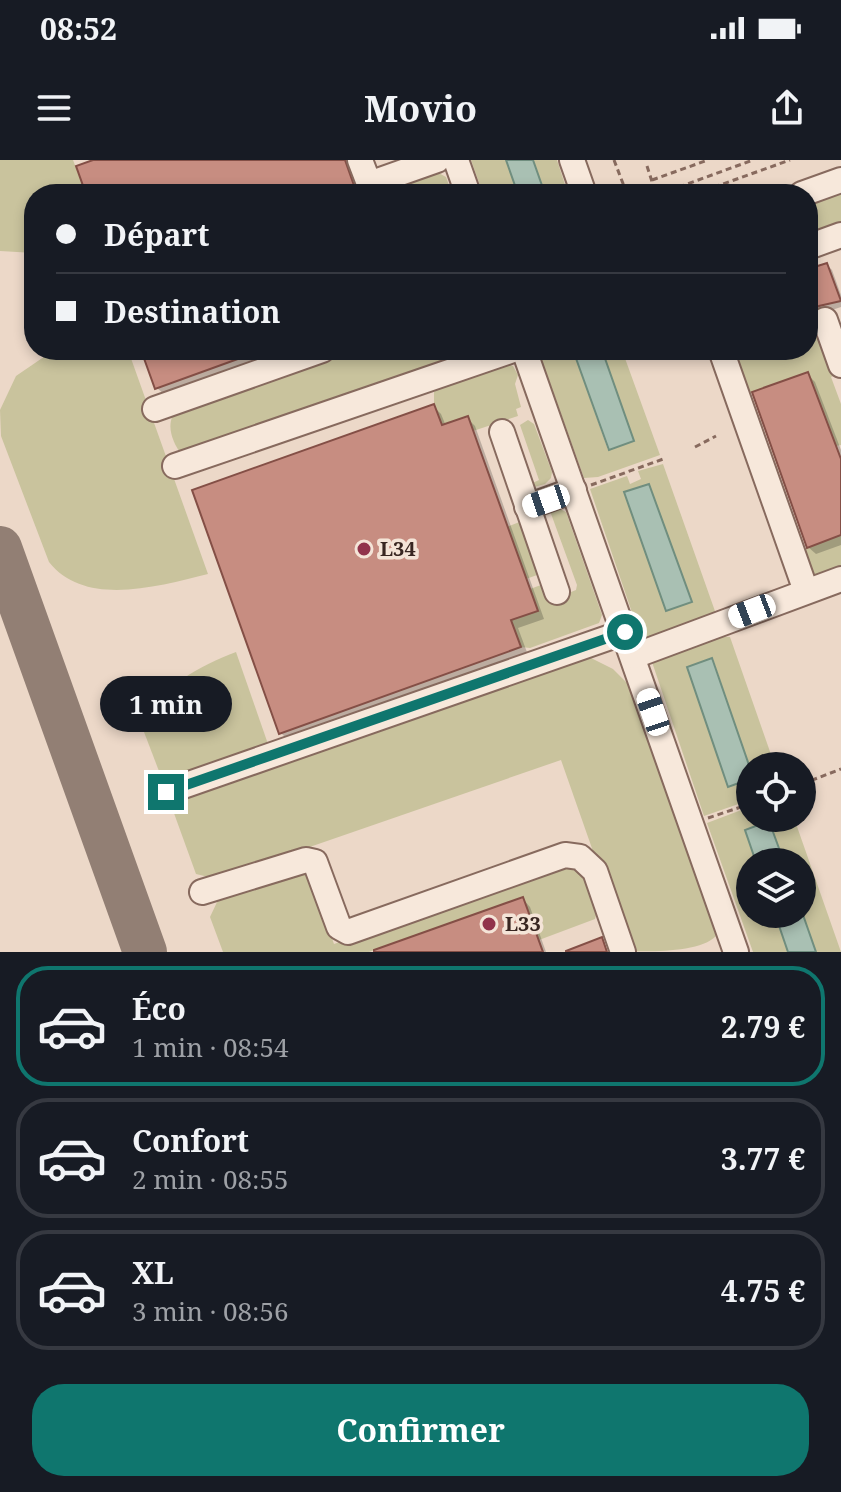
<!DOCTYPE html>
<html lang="fr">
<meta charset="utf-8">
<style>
:root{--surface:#171b24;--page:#20242c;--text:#f1f3f6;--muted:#9ea1a6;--line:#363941;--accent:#0f766e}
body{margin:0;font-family:"Noto Serif",serif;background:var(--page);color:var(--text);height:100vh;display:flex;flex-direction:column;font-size:30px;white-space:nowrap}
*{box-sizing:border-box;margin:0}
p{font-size:26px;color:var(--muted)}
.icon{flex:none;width:44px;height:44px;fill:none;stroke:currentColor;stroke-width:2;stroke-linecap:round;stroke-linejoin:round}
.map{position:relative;height:792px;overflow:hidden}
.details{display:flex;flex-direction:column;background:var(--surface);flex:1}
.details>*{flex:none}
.guide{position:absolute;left:24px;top:24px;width:794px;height:176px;border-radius:32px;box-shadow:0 4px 12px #0003;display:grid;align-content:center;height:176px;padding:0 32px;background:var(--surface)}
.controls{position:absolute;left:736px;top:592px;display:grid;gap:16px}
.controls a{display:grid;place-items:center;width:80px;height:80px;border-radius:50%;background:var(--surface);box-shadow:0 4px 12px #0003;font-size:40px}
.end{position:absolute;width:36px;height:36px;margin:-18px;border:10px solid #0f766e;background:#fff;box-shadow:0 0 0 4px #fff}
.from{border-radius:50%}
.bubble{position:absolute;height:56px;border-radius:28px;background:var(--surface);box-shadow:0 4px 12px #0003;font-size:26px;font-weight:700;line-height:56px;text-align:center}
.car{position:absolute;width:24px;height:48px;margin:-24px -12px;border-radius:10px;box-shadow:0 0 6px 2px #0007;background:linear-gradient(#fff 24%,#345 0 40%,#fff 0 76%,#345 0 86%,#fff 0)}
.guide b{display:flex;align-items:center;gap:28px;height:76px;font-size:30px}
.guide b+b{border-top:2px solid var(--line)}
.guide i{width:20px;height:20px;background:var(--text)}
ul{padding:14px 0 0;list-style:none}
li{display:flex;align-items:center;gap:24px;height:120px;margin:0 16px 12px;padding:0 16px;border:4px solid var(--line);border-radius:32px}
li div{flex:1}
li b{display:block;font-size:30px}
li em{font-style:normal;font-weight:700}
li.on{border-color:var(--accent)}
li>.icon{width:72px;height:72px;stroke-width:1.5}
.button{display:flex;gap:16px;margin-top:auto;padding:16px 32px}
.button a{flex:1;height:92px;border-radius:32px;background:var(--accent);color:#fff;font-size:32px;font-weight:700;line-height:92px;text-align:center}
.status{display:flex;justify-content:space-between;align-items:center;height:56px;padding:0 40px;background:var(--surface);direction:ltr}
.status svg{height:22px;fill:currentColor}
header{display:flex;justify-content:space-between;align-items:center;height:104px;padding:0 32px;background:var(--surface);font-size:36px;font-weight:700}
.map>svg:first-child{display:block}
</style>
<div class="status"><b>08:52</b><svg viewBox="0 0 49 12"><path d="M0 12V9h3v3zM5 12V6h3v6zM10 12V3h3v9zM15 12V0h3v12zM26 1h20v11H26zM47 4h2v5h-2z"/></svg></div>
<header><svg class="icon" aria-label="menu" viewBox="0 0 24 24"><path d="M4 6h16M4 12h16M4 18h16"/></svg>Movio<svg class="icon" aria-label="share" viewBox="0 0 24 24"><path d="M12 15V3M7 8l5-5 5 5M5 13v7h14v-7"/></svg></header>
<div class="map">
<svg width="841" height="792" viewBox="0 0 841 792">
<rect width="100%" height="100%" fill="#ecd8c8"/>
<g fill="#c9c39d">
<path d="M 0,0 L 73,0 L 86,34 L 34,34 L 34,93 L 0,91 Z"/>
<path d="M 471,0 L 506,0 L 518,34 L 483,34 Z"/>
<path d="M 533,0 L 557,0 L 568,34 L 545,34 Z"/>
<path d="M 435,11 L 446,17 L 452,34 L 381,34 L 382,29 Z"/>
<path d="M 841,32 L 841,65 L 808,76 L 808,44 Z"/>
<path d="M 822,168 L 839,213 L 831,217 L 841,244 L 841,285 L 836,286 L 808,212 L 747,234 L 803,389 L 841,375 L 841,413 L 809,425 L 729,202 L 761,190 L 808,190 L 808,173 Z"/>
<path d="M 54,190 L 128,190 L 208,414 C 159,426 85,448 49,402 L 1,276 L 0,250 L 16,216 Z"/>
<path d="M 340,190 L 484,190 L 182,295 C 171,281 164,260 179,248 Z"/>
<path d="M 538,190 L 573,190 L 608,290 L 634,281 L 602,190 L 622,190 L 660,295 L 598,317 L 584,318 Z"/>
<path d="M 507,204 L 513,206 L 518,215 L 515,224 L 521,247 L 516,249 L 518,256 L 473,271 L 467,256 L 442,265 L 434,244 L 434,232 L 441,225 Z"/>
<path d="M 528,260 L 534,264 L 552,312 L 551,318 L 545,324 L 531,328 L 528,325 L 539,320 L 520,265 Z"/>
<path d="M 663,304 L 716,454 L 648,477 L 640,476 L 590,329 L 627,316 L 630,324 L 641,319 L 638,311 Z"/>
<path d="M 560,349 L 566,352 L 602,455 L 599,463 L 530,488 L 521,487 L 511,460 L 537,451 L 530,429 L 541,425 L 546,427 L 551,440 L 576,430 L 577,425 L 550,351 Z"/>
<path d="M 522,361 L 540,410 L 537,415 L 526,419 L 507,367 Z"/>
<path d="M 715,476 L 730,477 L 775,606 L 750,606 L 750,608 L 713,499 L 688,507 L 729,627 L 750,619 L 750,640 L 704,656 L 652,502 Z"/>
<path d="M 236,492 L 268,584 L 172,619 L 162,619 L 139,559 C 159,530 202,504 236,492 Z"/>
<path d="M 585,495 L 613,509 L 630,526 L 716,776 C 701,792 653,792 628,791 L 561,600 L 217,719 L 196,714 L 171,645 L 185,637 Z"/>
<path d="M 744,649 L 750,658 L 794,658 L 841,792 L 816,792 L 802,752 L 802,702 L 784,702 L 769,661 L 745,670 L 756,702 L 750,702 L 750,754 L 775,754 L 788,792 L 753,792 L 707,663 Z"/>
<path d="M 565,704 C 588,709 603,737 595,759 L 539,780 L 523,737 L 369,792 L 223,792 L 210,757 L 218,740 L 227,733 L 306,706 L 334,784 Z"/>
</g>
<g fill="#a9c0b3" stroke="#708e7f" stroke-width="2">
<path d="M 506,0 L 533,0 L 545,34 L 518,34 Z"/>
<path d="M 573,190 L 602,190 L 634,281 L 609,290 Z"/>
<path d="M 649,324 L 692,442 L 666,451 L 624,332 Z"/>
<path d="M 712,498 L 750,608 L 750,619 L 728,627 L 687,507 Z"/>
<path d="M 769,661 L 784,702 L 756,702 L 745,670 Z"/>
<path d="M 802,752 L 816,792 L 788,792 L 775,754 Z"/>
</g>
<g fill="#0003">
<path d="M 99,0 L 355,0 L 360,34 L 88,34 Z"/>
<path d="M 827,105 L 832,110 L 841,135 L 841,147 L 808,158 L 808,112 Z"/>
<path d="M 143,190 L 289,190 L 165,235 L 157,228 Z"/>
<path d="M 807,214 L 815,222 L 841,290 L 841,385 L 816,394 L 808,387 Z"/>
<path d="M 433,246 L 441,254 L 446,266 L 467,258 L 475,266 L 544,459 L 518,468 L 528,495 L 289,581 L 281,573 Z"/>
<path d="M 523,739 L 530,747 L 546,792 L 375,792 Z"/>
</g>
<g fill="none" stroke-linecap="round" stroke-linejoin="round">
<path stroke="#927f74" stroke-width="44" d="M 0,388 L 145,792"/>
</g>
<g fill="#c78d81" stroke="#844f46" stroke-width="2">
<path d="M 93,0 L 345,0 L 357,34 L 86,34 L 76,6 Z"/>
<path d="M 827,103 L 841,141 L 819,146 L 808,153 L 808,109 Z"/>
<path d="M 141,190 L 257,190 L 257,192 L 155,229 Z"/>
<path d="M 808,212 L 841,299 L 841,375 L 807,388 L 752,232 Z"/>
<path d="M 434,244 L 442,265 L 468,256 L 479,287 L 538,451 L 511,460 L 521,487 L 279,574 L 192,330 Z"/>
<path d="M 523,737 L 543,792 L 374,792 L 374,790 Z"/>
<path d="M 602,777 L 607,792 L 566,792 L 566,791 Z"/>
</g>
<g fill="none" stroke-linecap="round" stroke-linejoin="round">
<defs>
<g id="minor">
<path d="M 360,0 L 373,34"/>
<path d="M 456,0 L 468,34"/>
<path d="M 572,0 L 584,34"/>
<path d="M 369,24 L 437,0"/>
<path d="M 802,34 L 841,20"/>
<path d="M 808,87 L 841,75"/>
<path d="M 825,160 L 841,205"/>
<path d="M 524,190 L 736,792"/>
<path d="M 721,190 L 806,431"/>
<path d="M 155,249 L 322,190"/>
<path d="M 502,272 L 557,432"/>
<path d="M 175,306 L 513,190"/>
<path d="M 527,347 L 574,330"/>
<path d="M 634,496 L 841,419"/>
<path d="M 166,632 L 625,472"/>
<path d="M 202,732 L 306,700 L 315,702 L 339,767 L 348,772 L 565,695 L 580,697 L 595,711 L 623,792"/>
</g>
</defs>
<use href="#minor" stroke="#876a5e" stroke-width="28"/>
<g stroke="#876a5e" stroke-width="3" stroke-dasharray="6 4" stroke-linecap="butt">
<path d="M 614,0 L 627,34"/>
<path d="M 647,6 L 656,34"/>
<path d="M 652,20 L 708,0"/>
<path d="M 660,34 L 753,0"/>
<path d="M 695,34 L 790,0"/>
<path d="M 695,287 L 716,276"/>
<path d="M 591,325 L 666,298"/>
<path d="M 802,624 L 841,609"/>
<path d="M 708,658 L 750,644"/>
</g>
<use href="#minor" stroke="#f7e8db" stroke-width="24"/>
</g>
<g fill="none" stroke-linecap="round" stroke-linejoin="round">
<path stroke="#0f766e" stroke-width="10" d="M 166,632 L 625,472"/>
</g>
<g fill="#91334b" stroke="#f4e4d7" stroke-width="3">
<circle cx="364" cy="389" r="8"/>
<circle cx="489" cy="764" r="8"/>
</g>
<g text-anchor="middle" stroke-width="7" stroke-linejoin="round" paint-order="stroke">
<g font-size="20" font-weight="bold" fill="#382621" stroke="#f4e4d7" text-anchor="start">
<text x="380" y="396">L34</text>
<text x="505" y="771">L33</text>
</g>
</g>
</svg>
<div class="controls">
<a><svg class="icon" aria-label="locate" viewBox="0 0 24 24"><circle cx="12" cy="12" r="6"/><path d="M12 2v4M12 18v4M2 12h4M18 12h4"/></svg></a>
<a><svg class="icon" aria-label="layers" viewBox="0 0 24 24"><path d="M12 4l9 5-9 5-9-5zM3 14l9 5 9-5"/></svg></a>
</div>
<i class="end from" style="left:625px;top:472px"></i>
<i class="end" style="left:166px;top:632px"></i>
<div class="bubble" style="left:100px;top:516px;width:132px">1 min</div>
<i class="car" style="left:546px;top:341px;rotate:251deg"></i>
<i class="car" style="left:752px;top:451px;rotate:249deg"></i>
<i class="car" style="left:653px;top:552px;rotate:341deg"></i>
<div class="guide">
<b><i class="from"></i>Départ</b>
<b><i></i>Destination</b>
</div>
</div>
<section class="details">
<ul>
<li class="on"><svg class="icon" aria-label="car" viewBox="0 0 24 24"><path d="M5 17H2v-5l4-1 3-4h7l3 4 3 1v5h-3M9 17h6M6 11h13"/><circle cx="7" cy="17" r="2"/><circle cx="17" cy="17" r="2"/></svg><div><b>Éco</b><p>1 min · 08:54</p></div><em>2.79 €</em></li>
<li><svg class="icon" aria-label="car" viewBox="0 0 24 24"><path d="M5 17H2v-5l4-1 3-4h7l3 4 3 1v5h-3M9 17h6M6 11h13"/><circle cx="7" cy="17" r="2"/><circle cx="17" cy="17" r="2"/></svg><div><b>Confort</b><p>2 min · 08:55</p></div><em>3.77 €</em></li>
<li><svg class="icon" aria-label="car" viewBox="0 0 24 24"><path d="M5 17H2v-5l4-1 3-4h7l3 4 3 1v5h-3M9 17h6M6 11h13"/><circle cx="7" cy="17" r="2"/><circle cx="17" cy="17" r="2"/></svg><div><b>XL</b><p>3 min · 08:56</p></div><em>4.75 €</em></li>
</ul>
<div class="button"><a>Confirmer</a></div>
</section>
